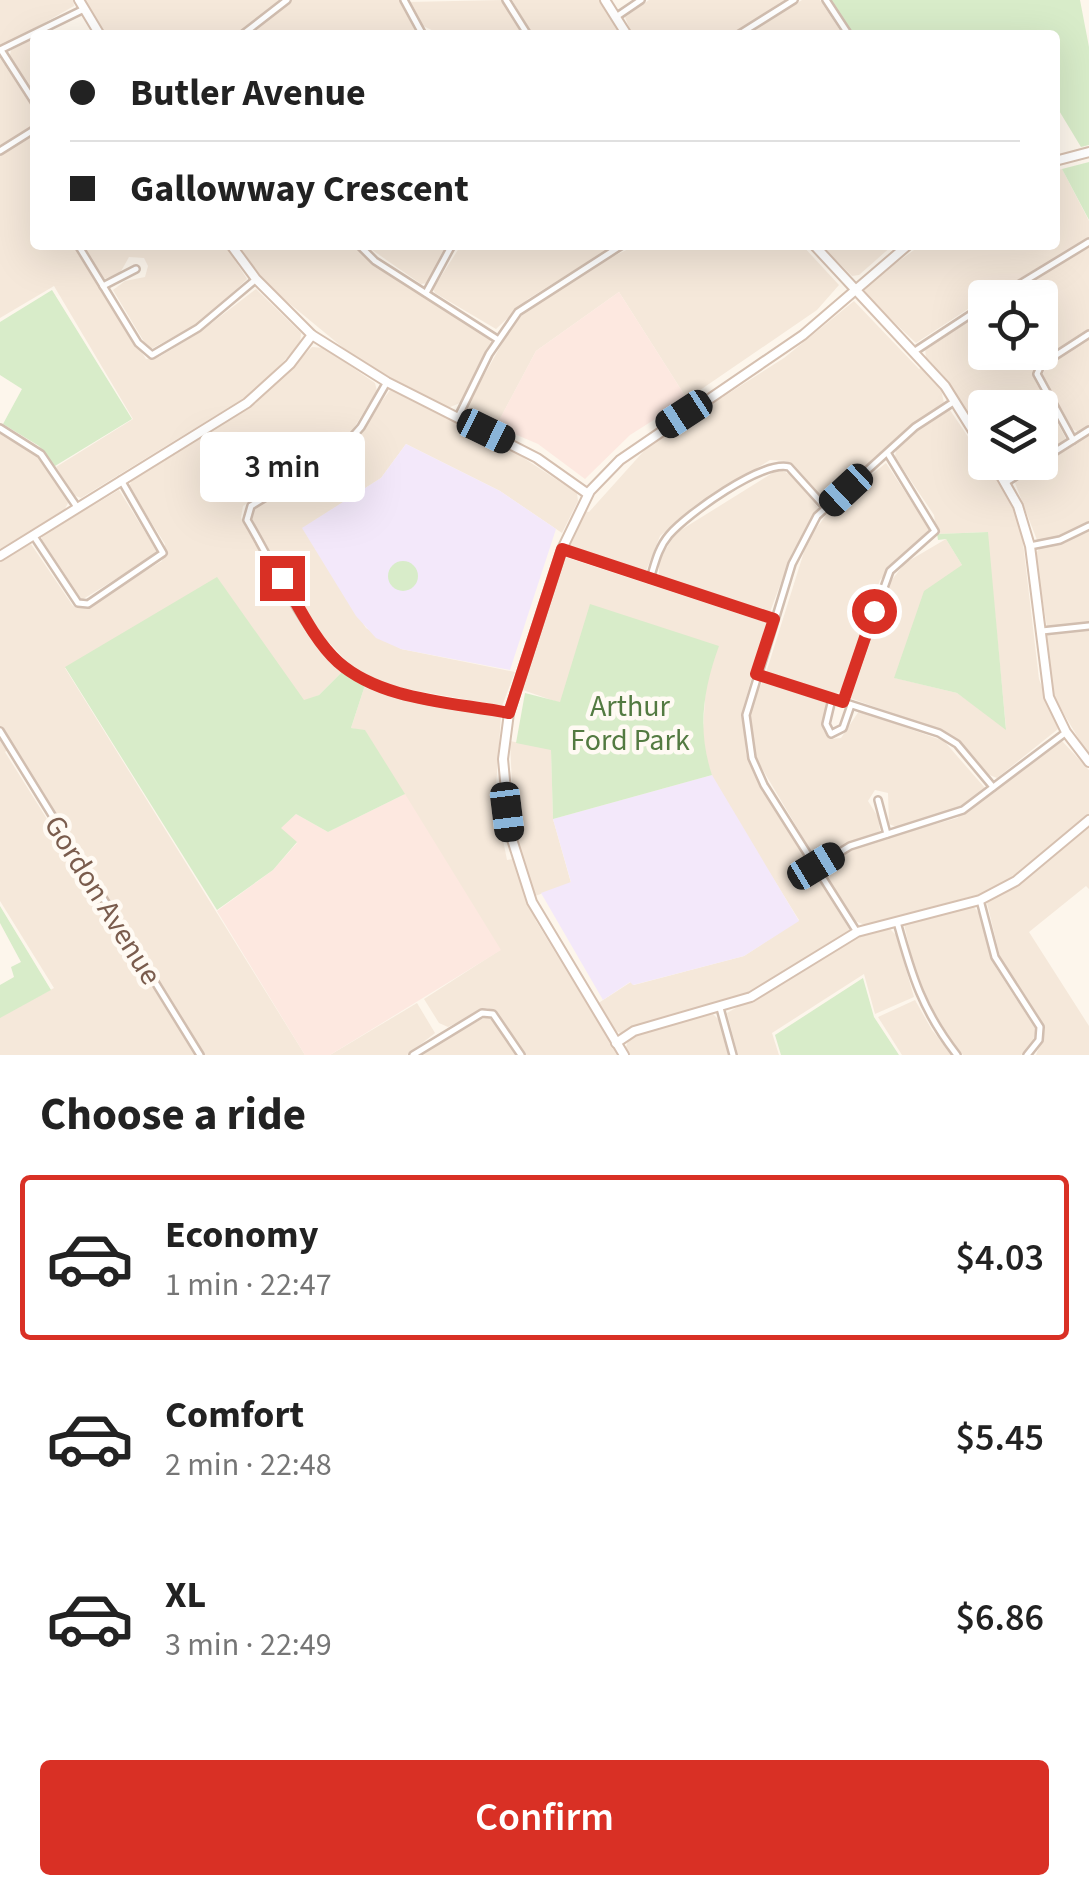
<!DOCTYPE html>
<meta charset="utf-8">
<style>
:root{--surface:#fff;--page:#f2f2f2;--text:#222;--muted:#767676;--line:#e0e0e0;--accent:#d93025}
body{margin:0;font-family:"Source Sans 3",sans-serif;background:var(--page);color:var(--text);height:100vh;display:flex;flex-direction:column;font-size:38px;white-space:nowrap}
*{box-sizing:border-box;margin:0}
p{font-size:32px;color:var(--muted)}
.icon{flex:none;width:55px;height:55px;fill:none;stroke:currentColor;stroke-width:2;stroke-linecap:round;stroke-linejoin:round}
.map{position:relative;height:1055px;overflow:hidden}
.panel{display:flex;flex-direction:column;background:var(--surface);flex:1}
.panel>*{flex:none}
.top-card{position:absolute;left:30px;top:30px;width:1030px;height:220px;border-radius:10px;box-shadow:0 10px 40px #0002;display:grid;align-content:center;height:220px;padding:0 40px;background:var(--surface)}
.tools{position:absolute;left:968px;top:280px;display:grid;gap:20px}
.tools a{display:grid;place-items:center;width:90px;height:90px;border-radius:10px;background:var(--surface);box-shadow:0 10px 40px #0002;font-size:50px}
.end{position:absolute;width:45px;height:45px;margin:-22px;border:12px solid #d93025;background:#fff;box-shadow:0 0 0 5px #fff}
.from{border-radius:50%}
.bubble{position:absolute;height:70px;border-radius:10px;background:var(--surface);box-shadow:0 10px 40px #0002;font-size:32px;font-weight:600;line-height:70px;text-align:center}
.car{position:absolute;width:30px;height:60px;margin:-30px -15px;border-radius:12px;box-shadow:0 0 8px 2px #0007;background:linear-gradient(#222 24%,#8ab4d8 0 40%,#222 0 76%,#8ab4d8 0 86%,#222 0)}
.top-card b{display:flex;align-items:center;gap:35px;height:95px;font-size:38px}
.top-card b+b{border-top:2px solid var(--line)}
.top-card i{width:25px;height:25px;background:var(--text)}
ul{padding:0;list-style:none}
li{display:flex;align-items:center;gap:30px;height:165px;margin:0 20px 15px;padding:0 20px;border:5px solid transparent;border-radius:10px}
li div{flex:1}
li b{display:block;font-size:38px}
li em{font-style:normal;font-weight:600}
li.current{border-color:var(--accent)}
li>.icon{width:90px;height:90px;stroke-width:1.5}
h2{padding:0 40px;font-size:45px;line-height:120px}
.cta{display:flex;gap:20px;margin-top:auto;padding:20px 40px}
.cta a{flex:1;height:115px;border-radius:10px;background:var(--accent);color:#fff;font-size:40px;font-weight:600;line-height:115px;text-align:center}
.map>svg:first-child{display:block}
</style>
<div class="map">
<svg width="1089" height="1055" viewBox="0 0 1089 1055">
<rect width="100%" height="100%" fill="#fdf6ec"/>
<g fill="#f5e8da">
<path d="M 0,0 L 73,0 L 74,6 L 0,48 Z"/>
<path d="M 84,0 L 282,0 L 234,35 L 105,35 Z"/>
<path d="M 292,0 L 400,0 L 417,35 L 249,35 Z"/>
<path d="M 503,0 L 522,35 L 442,35 L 419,24 L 407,2 Z"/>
<path d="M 512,0 L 600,0 L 622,35 L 533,35 Z"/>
<path d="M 649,0 L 787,0 L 731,35 L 632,35 L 625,17 Z"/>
<path d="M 802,0 L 820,0 L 843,35 L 745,35 Z"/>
<path d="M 35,38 L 35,97 L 10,55 L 11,50 Z"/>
<path d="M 0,58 L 35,112 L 35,125 L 0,147 Z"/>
<path d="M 35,134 L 35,245 L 73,245 L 146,359 L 159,357 L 200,332 L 256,289 L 301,333 L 300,344 L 254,392 L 81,498 L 73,495 L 56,467 L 133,419 L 54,286 L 0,318 L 0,156 Z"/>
<path d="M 1062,169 L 1089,221 L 1089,239 L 985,298 L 916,343 L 865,295 L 864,286 L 921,245 L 1055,245 L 1055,171 Z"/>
<path d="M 83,245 L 225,245 L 247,279 L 203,321 L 149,350 L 113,290 L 125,281 L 145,277 L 148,266 L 144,258 L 129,257 L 120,273 L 104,279 Z"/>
<path d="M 235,245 L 355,245 L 374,265 L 488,335 L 491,343 L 460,403 L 448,408 L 358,360 L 273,290 Z"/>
<path d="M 365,245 L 444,245 L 446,250 L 428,283 L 421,284 Z"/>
<path d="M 461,245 L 615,245 L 528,299 L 496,329 L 435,293 L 433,289 Z"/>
<path d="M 637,245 L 802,245 L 839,285 L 817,310 L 687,399 L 619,292 L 536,351 L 494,430 L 470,419 L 466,408 L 515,320 L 601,262 Z"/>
<path d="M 821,245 L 893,245 L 859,275 L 852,276 Z"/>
<path d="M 1089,246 L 1089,330 L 1040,361 L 1033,377 L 1066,439 L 1040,458 L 1040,408 L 985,408 L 985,444 L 949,386 L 926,359 L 925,347 L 985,309 L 985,352 L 1040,352 L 1040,298 L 1003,297 Z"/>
<path d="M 854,301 L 919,369 L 922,367 L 941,389 L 944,403 L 918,420 L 830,497 L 820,495 L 787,461 L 770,460 L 691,509 L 660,536 L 646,571 L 571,548 L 569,541 L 583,511 L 589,512 L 651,443 L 784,358 Z"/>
<path d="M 1089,339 L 1089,427 L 1078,432 L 1069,427 L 1042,376 L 1047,365 Z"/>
<path d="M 312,347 L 324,348 L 375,383 L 377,391 L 345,442 L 243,506 L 241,518 L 316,643 L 343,671 L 319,695 L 304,701 L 65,668 L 305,1055 L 204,1055 L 13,746 L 5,752 L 195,1055 L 0,1055 L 0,1017 L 54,988 L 0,901 L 0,560 L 31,544 L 73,606 L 82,608 L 162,561 L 165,544 L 129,487 L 132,479 L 256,403 Z"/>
<path d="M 390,390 L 510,449 L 577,493 L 578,501 L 562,533 L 500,491 L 406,444 L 381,478 L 303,528 L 366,628 L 401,649 L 515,672 L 502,706 L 390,686 L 358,673 L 319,632 L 250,519 L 253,509 L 345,452 Z"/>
<path d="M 950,410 L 1008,496 L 1021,526 L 1039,679 L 1058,729 L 997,778 L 987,774 L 947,733 L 850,698 L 887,586 L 905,563 L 946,539 L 962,565 L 895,678 L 957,693 L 1006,728 L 987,532 L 937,534 L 934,515 L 895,457 L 896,450 L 925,424 Z"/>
<path d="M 0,431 L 36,454 L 69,501 L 65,509 L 0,549 Z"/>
<path d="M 1089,435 L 1089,522 L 1058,538 L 1037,540 L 1015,483 Z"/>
<path d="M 886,463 L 930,530 L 880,580 L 842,692 L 830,694 L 766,673 L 808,539 L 834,505 Z"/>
<path d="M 779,469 L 793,476 L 819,509 L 792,553 L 770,612 L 659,577 L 659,560 L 676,533 Z"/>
<path d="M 119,490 L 158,553 L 80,601 L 42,544 L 42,536 Z"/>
<path d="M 1089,530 L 1089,622 L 1047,627 L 1035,554 L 1041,547 L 1065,543 Z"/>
<path d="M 565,557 L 767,623 L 742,712 L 746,754 L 765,793 L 849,929 L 848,934 L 751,994 L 643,1023 L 623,1034 L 613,1030 L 597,1004 L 631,982 L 634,985 L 744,956 L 799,920 L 715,785 L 702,746 L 706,683 L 560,703 L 520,689 Z"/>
<path d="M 1089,629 L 1089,756 L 1052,694 L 1043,639 L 1050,633 Z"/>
<path d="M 765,680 L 826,703 L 823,730 L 830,739 L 841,738 L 859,711 L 944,741 L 985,788 L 959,809 L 899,828 L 889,824 L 888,793 L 875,790 L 868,801 L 878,817 L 880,831 L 822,858 L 814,856 L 754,755 L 750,716 L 754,693 Z"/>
<path d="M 365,685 L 383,693 L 501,717 L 495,800 L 507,860 L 513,859 L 536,921 L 618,1055 L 525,1055 L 498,1013 L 487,1008 L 448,1027 L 439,1023 L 424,999 L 500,950 L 365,731 L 351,728 Z"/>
<path d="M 510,741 L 551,749 L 553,819 L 571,883 L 535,896 L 514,829 Z"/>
<path d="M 1062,741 L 1089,770 L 1089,814 L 1016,876 L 988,892 L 865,925 L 855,921 L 827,876 L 826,865 L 864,844 L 957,818 Z"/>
<path d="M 1089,825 L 1089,889 L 1086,886 L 1029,932 L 1089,1026 L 1089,1055 L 1036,1055 L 1044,1034 L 1043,1023 L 1000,957 L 987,903 Z"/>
<path d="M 973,906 L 979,913 L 996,968 L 1036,1030 L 1031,1047 L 1021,1055 L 963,1055 L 930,1013 L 919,989 L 904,924 Z"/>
<path d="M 888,927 L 896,935 L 914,997 L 875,1014 L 864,974 L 772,1033 L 779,1055 L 738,1055 L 727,1013 L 852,940 Z"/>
<path d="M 915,1000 L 932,1030 L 952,1055 L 902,1055 L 878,1017 Z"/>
<path d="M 417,1003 L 435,1033 L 407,1055 L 330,1055 Z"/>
<path d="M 713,1014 L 720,1021 L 728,1055 L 628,1055 L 625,1050 L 629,1038 L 648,1029 Z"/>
<path d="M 487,1016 L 495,1020 L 516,1055 L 419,1055 Z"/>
</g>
<g fill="#fde8e0">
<path d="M 619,292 L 687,399 L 630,435 L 585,479 L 538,444 L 496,426 L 536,351 Z"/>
<path d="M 405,794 L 501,950 L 330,1055 L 305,1055 L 217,911 L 273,870 L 297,843 L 280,828 L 296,814 L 328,832 Z"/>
</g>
<g fill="#f3e8fa">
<path d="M 406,444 L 500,491 L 556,529 L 510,670 L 401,649 L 376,638 L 356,616 L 302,528 L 381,478 Z"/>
<path d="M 712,775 L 799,921 L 744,956 L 633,985 L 630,982 L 603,1000 L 541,893 L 571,882 L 553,819 Z"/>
</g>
<g fill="#d8ecc9">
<path d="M 831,0 L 1080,0 L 1089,47 L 1089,145 L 1081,147 L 1055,104 L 1055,35 L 853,35 Z"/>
<path d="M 1089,162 L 1089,220 L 1062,169 Z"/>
<path d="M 52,290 L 132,419 L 55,466 L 39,446 L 3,424 L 22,389 L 0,375 L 0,322 Z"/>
<path d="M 988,532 L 1006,730 L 957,693 L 894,678 L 924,591 L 962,565 L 946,539 L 938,540 L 937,534 Z"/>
<circle cx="403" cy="576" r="15"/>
<path d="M 217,577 L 304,700 L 319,695 L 343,671 L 365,685 L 351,728 L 365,730 L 405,794 L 328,832 L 296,814 L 281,828 L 297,842 L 273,870 L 217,910 L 65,667 Z"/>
<path d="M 590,604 L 719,646 C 703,690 697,730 712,775 L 553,819 L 551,750 L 516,743 L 525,693 L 560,702 Z"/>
<path d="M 0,906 L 51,990 L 0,1018 L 0,985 L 14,977 L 11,967 L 21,962 L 0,923 Z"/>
<path d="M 863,978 L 874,1017 L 899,1055 L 781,1055 L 775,1035 Z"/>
</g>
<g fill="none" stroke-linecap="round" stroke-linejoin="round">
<defs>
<g id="street">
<path d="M 404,0 L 423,35"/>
<path d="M 506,0 L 528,35"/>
<path d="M 826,0 L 849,35"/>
<path d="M 616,17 L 641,0"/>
<path d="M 242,35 L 287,0"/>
<path d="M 738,35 L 794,0"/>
<path d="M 0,50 L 84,9"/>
<path d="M 1,50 L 35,103"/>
<path d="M 0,151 L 35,129"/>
<path d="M 78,245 L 138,343 L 152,355 L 198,328 L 255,280"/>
<path d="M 359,245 L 375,261 L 497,339"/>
<path d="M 103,286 L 136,269"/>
<path d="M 426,293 L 452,245"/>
<path d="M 997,298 L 1089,242"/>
<path d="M 915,351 L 985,305"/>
<path d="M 387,382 L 361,427 L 339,452 L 251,506 L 247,520 C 280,575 311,656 372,684 C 413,702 465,705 509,713"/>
<path d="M 458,417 L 489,354 L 518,312 L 622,245"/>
<path d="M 0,428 L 41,454 L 77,507"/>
<path d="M 1073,440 L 1037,374 L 1041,365 L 1089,334"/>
<path d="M 1040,461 L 1089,430"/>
<path d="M 1005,483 L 1038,462"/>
<path d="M 33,535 L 78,603 L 88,604 L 163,553 L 121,480"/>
<path d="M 1030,546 L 1060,540 L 1089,526"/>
<path d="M 563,550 L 774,619"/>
<path d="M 650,579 C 655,563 658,548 669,535 C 687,514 762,460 789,467 L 826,508"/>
<path d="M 1042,631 L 1089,626"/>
<path d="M 756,674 L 939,733 L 957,744 L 993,787"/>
<path d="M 832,699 L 826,724 L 831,734 L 843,728 L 851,705"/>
<path d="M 843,702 L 890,571 L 935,531 L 888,454"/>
<path d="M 0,731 L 200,1055"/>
<path d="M 878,800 L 887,834"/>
<path d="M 816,867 L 850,846 L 963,810 L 1065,733"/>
<path d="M 980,900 L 995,957 L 1040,1027 L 1039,1040 L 1027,1055"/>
<path d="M 897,922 C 912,976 922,1010 957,1055"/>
<path d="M 857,932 L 764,785 L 752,758 L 746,715 L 792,564 L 817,516 L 915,427 L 955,401"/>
<path d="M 720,1008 L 733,1055"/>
<path d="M 413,1055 L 482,1013 L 493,1014 L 521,1055"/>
</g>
<g id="secondary">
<path d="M 79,0 L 100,35"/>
<path d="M 605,0 L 627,35"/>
<path d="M 1055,161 L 1089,152"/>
<path d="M 231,245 L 256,279 L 312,335 L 387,382 L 537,458 L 588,494"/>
<path d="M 814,245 L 945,386 L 985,450"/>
<path d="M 993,462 L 1018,506 L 1030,546 L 1049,697 L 1066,732 L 1089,762"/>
<path d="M 0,556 L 247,403 L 290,364 L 312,335"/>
<path d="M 616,1043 L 634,1031 L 751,997 L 857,932 L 980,900 L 1016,881 L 1089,820"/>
<path d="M 624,1055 L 532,902 L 510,833 L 503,759 L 509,713 L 562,549 L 590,491 L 620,460 L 803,335 L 908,245"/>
</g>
</defs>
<use href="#street" stroke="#d1beb0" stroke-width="10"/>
<use href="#secondary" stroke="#d6c0b0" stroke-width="12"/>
<use href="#street" stroke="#fff" stroke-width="5"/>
<use href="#secondary" stroke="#fff" stroke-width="8"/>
</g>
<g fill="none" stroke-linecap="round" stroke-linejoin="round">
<path stroke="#d93025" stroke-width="12" d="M 282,578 C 298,605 314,640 338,662 C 382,701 453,702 509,713 L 562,549 L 774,619 L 756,674 L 843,702 L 874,611"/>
</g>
<g text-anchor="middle" stroke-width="9" stroke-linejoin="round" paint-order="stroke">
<g font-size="30" fill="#537a41" stroke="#fffaf3">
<text x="630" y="716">Arthur<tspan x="630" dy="34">Ford Park</tspan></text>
</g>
<g font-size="30" fill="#7a5c4d" stroke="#fffaf3">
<text transform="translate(103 900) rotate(58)" y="10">Gordon Avenue</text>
</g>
</g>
</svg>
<div class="tools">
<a><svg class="icon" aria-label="locate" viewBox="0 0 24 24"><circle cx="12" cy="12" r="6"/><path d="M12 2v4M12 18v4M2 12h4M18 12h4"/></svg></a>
<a><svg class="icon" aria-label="layers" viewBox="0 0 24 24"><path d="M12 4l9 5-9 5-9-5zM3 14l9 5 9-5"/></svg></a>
</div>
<i class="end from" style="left:874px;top:611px"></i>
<i class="end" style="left:282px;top:578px"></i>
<div class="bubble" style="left:200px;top:432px;width:165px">3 min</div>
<i class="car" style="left:684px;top:414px;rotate:237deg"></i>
<i class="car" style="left:486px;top:431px;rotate:116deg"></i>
<i class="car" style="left:846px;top:490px;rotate:227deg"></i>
<i class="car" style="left:507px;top:812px;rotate:173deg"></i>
<i class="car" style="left:816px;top:866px;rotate:59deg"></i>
<div class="top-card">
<b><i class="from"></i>Butler Avenue</b>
<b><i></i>Gallowway Crescent</b>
</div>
</div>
<section class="panel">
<h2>Choose a ride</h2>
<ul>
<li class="current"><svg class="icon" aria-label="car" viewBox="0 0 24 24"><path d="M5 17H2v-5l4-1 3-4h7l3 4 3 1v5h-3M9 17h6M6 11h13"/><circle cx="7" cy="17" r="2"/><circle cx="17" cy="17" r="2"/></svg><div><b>Economy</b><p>1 min · 22:47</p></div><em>$4.03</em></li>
<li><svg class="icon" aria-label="car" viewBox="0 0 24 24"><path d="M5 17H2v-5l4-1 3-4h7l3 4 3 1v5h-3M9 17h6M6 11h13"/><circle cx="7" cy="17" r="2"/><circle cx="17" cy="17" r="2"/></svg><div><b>Comfort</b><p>2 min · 22:48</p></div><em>$5.45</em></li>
<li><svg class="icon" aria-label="car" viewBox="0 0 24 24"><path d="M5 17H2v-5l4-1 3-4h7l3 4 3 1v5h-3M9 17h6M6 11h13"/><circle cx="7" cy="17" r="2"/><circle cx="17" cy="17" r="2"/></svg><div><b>XL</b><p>3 min · 22:49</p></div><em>$6.86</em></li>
</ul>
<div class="cta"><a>Confirm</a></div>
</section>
